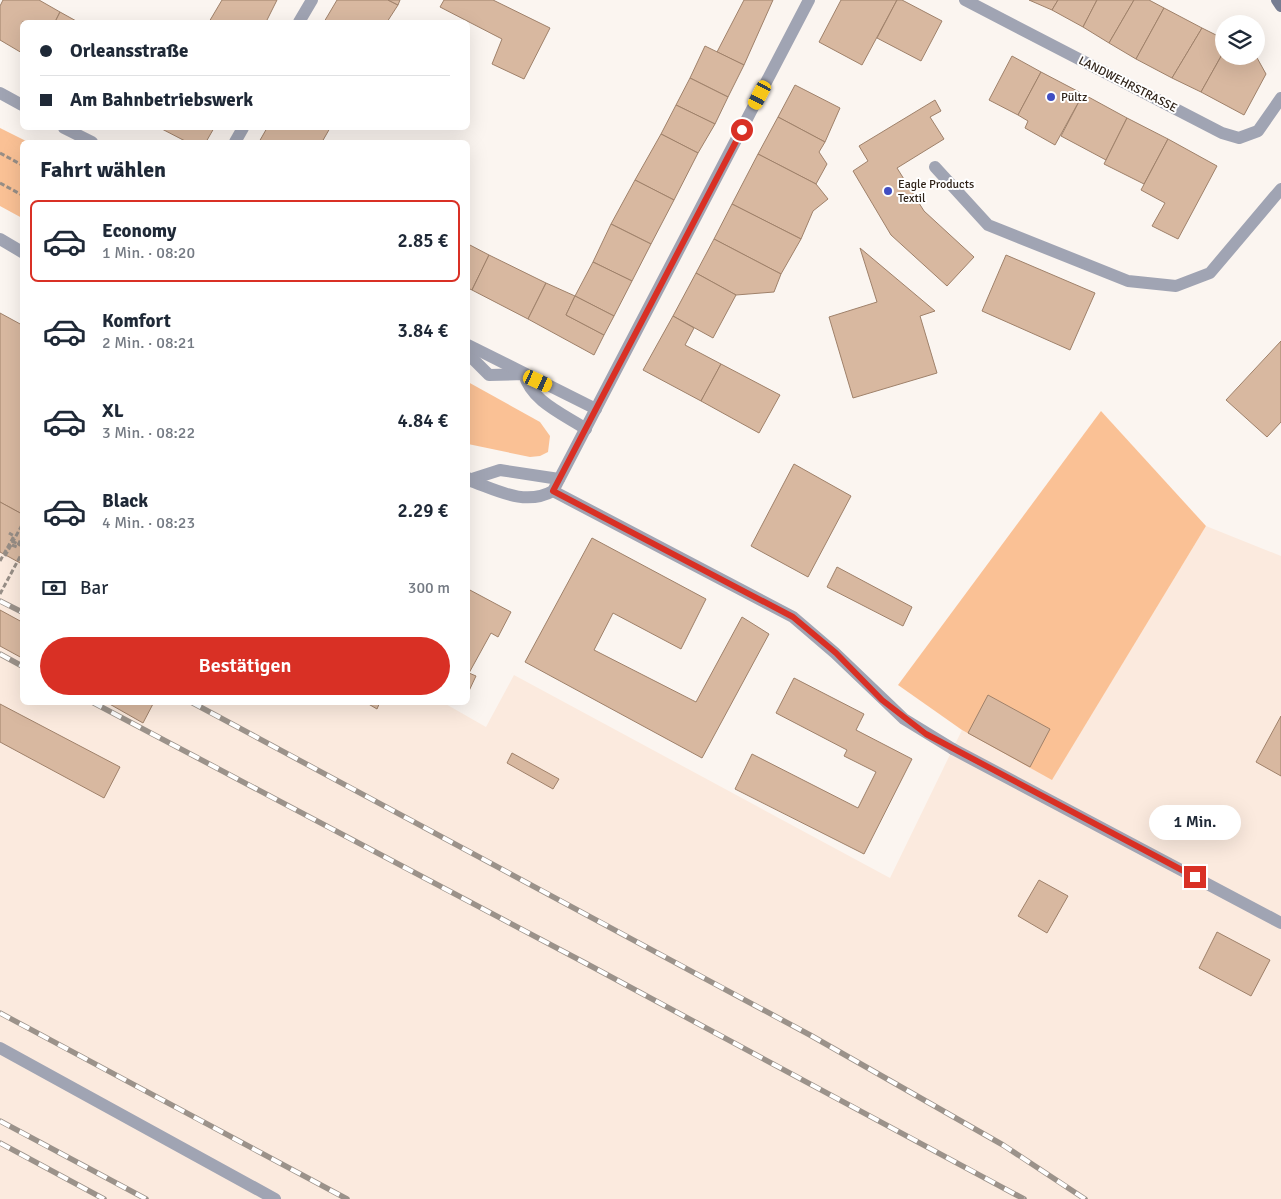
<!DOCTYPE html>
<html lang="de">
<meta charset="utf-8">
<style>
:root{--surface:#fff;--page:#f2f2f3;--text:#1f2937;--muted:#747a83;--line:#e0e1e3;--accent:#d93025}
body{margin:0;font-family:Signika,sans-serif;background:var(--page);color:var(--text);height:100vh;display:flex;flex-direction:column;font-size:19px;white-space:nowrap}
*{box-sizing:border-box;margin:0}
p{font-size:16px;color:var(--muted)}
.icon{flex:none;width:28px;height:28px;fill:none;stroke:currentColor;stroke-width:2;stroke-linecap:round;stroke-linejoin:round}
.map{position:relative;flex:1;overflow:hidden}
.drawer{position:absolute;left:20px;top:140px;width:450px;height:565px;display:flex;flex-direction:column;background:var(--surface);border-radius:8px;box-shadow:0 5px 20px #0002}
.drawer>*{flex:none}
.guide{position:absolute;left:20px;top:20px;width:450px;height:110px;border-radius:8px;box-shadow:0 5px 20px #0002;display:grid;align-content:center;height:110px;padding:0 20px;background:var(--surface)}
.controls{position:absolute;left:1215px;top:15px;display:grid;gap:10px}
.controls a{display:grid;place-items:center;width:50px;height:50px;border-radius:50%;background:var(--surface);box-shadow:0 5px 20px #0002;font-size:25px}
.end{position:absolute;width:22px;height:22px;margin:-11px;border:6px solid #d93025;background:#fff;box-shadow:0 0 0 2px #fff}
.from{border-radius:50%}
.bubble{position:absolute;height:35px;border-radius:18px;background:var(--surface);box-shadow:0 5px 20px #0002;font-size:16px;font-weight:600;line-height:35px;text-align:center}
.car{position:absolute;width:15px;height:30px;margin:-15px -8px;border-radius:6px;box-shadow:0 0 4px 1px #0007;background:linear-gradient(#f5c518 24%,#345 0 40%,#f5c518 0 76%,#345 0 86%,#f5c518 0)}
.guide b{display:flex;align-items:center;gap:18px;height:48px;font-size:19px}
.guide b+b{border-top:1px solid var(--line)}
.guide i{width:12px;height:12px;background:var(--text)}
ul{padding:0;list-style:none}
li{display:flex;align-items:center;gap:15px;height:82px;margin:0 10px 8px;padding:0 10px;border:2px solid transparent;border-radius:8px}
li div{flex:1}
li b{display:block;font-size:19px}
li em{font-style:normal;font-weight:600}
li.current{border-color:var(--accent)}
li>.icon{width:45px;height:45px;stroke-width:1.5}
h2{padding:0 20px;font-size:22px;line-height:60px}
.pay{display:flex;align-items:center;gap:12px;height:55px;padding:0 20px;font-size:19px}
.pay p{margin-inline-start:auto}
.cta{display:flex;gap:10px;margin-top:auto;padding:10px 20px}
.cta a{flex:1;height:58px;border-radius:30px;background:var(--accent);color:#fff;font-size:20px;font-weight:600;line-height:58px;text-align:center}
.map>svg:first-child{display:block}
</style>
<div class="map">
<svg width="1281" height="1199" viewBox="0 0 1281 1199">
<rect width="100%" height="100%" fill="#fbf5f0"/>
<path fill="#fbeade" d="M 0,459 L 22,471 L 22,702 L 444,703 L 486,727 L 514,675 L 890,878 L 962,730 L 1052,779 L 1206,526 L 1281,556 L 1281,1199 L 0,1199 Z"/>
<g fill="#fac195">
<path d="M 0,128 L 28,142 L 22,142 L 22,218 L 0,206 Z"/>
<path d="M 468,382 L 540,422 L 550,436 L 548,452 L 540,456 L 530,457 L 468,444 Z"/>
<path d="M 1101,411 L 1206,526 L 1052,780 L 962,730 L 898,685 Z"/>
</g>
<g fill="#d8b8a0" stroke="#9f816a">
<path d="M 3,0 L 39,0 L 60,12 L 55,22 L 22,22 L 22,53 L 0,40 L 0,6 Z"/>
<path d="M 222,0 L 277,0 L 266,22 L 209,22 Z"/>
<path d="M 337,0 L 388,0 L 398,5 L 387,22 L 324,22 Z"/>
<path d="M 388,0 L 400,0 L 398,5 Z"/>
<path d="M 444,0 L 493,0 L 550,28 L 524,79 L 492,64 L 502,39 L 440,7 Z"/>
<path d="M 744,0 L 773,0 L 744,65 L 717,52 Z"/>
<path d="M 841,0 L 897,0 L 862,65 L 819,42 Z"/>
<path d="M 897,0 L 902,0 L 942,21 L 921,61 L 877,38 Z"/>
<path d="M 1029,0 L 1058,0 L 1052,10 Z"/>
<path d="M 1058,0 L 1097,0 L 1083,27 L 1052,10 Z"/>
<path d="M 1097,0 L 1134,0 L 1109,43 L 1083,27 Z"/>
<path d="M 1134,0 L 1149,0 L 1164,8 L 1136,59 L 1109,43 Z"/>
<path d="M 1164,8 L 1202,28 L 1172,78 L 1136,59 Z"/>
<path d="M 60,12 L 78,22 L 55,22 Z"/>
<path d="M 1202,28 L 1224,39 L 1224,51 L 1201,92 L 1172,78 Z"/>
<path d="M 705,46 L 744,65 L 728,97 L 690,78 Z"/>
<path d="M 1224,51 L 1224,56 L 1256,56 L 1266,74 L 1244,115 L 1201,92 Z"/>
<path d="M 1012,56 L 1041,72 L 1018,115 L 989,100 Z"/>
<path d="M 1041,72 L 1083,94 L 1055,145 L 1025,128 L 1028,121 L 1018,115 Z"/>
<path d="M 690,78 L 728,97 L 715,124 L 676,105 Z"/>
<path d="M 795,85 L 840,108 L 825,142 L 778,117 Z"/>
<path d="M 1083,94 L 1127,118 L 1106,160 L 1061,136 Z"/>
<path d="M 935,100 L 941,111 L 930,117 L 944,139 L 897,168 L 924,211 L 974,257 L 947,286 L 891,235 L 853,171 L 868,161 L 859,146 Z"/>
<path d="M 676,105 L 715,124 L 698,153 L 661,134 Z"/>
<path d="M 778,117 L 825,142 L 819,152 L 827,164 L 816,184 L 758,154 Z"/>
<path d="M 1127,118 L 1168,139 L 1144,184 L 1104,164 Z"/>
<path d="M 160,128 L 214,128 L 206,142 L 187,142 Z"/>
<path d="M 267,128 L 330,128 L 322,142 L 259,142 Z"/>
<path d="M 661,134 L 698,153 L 674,200 L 635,180 Z"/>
<path d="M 1168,139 L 1217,166 L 1178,239 L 1152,226 L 1165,203 L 1141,190 Z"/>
<path d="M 758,154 L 816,184 L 828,199 L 813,211 L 801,239 L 732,204 Z"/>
<path d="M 635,180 L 674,200 L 651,244 L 611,224 Z"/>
<path d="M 732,204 L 801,239 L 781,274 L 714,239 Z"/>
<path d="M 611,224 L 651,244 L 632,281 L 593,262 Z"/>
<path d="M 714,239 L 781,274 L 774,292 L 736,295 L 696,273 Z"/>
<path d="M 468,244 L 489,255 L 472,290 L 468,288 Z"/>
<path d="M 860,248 L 935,311 L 920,316 L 937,373 L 853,398 L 829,317 L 877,302 Z"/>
<path d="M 489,255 L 546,283 L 528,319 L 472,290 Z"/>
<path d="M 1006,255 L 1095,293 L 1070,350 L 982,311 Z"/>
<path d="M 593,262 L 632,281 L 614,316 L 575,296 Z"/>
<path d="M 696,273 L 736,295 L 713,338 L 673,316 Z"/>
<path d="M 546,283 L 575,296 L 566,315 L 604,335 L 594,355 L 528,319 Z"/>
<path d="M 575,296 L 614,316 L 604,335 L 566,315 Z"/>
<path d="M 0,313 L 22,325 L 22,514 L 0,502 Z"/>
<path d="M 673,316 L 694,328 L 685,345 L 721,364 L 701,401 L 643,370 Z"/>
<path d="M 1281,341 L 1281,422 L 1267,437 L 1226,400 Z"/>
<path d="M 721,364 L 780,395 L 759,433 L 701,401 Z"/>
<path d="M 794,464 L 851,496 L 808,577 L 751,546 Z"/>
<path d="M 0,502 L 22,514 L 22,564 L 0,552 Z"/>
<path d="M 592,538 L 706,599 L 681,649 L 613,613 L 594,650 L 696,702 L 742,617 L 769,634 L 702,758 L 525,662 Z"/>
<path d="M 837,567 L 912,607 L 903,626 L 827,587 Z"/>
<path d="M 468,589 L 511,612 L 498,637 L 491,633 L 469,673 L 476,676 L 468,693 Z"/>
<path d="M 0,610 L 22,622 L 22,658 L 0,646 Z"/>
<path d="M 794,678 L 864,714 L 856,730 L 912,759 L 864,854 L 735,789 L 752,754 L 858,808 L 876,772 L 844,756 L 847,750 L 776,713 Z"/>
<path d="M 988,695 L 1050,729 L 1030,767 L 968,733 Z"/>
<path d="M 106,702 L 154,702 L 143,723 Z"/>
<path d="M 365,702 L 380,702 L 377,709 Z"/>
<path d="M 0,704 L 120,767 L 104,798 L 0,742 Z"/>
<path d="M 1281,716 L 1281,776 L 1256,762 Z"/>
<path d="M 512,753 L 559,779 L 553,789 L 507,763 Z"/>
<path d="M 1039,880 L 1068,896 L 1047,933 L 1018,916 Z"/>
<path d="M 1217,932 L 1270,960 L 1251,996 L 1199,968 Z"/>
</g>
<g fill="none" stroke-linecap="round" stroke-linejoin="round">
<g stroke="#978e86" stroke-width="3" stroke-dasharray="5 2.5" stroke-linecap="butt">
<path d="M 0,153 L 22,165"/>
<path d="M 0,183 L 22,195"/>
<path d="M 12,541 L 22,546"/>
<path d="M 12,545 L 17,547 L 21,539 L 22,540"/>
<path d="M 5,556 L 22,525"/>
<path d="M 0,561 L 14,536 L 9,533"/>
<path d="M 0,594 L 22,553"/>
</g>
<g stroke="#a0a4b3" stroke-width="12">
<path d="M 935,167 L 988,225 L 1128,281 L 1176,286 L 1210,273 L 1281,189"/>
<path d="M 468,354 L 489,375 L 524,374 C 531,401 563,414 586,429"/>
<path d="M 468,478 L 469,480 L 500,470 L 559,479"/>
<path d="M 953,749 L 1281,923"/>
<path d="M 0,1048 L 275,1199"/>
</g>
<g stroke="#a0a4b3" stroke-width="12">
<path d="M 965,0 L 1222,133 L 1239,138 L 1258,131 L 1281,98"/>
<path d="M 299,22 L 312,0"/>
<path d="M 0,93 L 22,105"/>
<path d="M 64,128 L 92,142"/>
<path d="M 235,142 L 243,128"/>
<path d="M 0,239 L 22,252"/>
<path d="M 468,345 L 596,409"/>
<path d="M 468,480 C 495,489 524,507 553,491 L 809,0"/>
<path d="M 553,491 L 793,617 L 835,653 L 904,719 L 953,749"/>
</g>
<path stroke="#767d92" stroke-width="12" d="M 1277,0 L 1281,6"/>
<defs>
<g id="rail">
<path d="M 0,601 L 22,612"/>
<path d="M 0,654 L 22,666"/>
<path d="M 92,702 L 589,965 L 1024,1199"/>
<path d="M 191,702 L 810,1035 L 1003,1145 L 1085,1199"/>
<path d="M 0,1013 L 347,1199"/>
<path d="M 0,1121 L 146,1199"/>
<path d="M 0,1143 L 104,1199"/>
</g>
</defs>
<use href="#rail" stroke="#9b928a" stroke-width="5.5"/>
<use href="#rail" stroke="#fff" stroke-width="4" stroke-dasharray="11" stroke-linecap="butt"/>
</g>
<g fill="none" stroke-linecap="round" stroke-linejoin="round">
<path stroke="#d93025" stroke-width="6" d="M 742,130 L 553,491 L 793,617 L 836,653 L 882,700 L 926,734 L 1195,877"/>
</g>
<g fill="#414ec2" stroke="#fff" stroke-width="2">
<circle cx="1051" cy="97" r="5"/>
<circle cx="888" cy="191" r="5"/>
</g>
<g text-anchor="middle" stroke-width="4" stroke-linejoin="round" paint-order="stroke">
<g font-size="12" fill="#30241a" stroke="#fff">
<text transform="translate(1128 84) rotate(27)" y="4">LANDWEHRSTRASSE</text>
</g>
<g font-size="12" fill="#30241a" stroke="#fff" text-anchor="start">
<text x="1061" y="101">Pültz</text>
<text x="898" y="188">Eagle Products<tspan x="898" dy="14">Textil</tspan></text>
</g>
</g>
</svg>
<div class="controls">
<a><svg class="icon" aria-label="layers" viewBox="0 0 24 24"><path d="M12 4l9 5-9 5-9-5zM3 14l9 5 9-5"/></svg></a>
</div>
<i class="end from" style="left:742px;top:130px"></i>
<i class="end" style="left:1195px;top:877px"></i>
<div class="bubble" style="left:1149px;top:805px;width:92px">1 Min.</div>
<i class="car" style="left:760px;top:95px;rotate:208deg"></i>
<i class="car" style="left:538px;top:381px;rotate:115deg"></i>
<div class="guide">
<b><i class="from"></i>Orleansstraße</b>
<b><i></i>Am Bahnbetriebswerk</b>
</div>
<section class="drawer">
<h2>Fahrt wählen</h2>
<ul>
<li class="current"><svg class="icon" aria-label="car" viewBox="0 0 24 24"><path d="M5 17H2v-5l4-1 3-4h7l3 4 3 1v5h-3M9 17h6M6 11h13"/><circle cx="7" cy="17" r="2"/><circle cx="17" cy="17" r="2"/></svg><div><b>Economy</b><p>1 Min. · 08:20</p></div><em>2.85 €</em></li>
<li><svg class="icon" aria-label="car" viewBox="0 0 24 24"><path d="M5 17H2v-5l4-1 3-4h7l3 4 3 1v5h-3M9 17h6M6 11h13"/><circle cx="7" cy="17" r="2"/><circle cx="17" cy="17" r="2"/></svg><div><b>Komfort</b><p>2 Min. · 08:21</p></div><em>3.84 €</em></li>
<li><svg class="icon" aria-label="car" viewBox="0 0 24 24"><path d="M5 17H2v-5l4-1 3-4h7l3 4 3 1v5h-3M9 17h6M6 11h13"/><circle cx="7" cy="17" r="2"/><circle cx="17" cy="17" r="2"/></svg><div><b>XL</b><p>3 Min. · 08:22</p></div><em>4.84 €</em></li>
<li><svg class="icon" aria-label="car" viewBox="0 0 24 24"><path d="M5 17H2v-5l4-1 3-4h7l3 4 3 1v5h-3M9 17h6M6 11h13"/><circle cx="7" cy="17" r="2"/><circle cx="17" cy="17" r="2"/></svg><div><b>Black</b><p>4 Min. · 08:23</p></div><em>2.29 €</em></li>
</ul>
<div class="pay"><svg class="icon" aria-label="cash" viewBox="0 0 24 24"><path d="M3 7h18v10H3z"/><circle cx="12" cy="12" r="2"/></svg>Bar<p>300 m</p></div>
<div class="cta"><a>Bestätigen</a></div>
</section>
</div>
